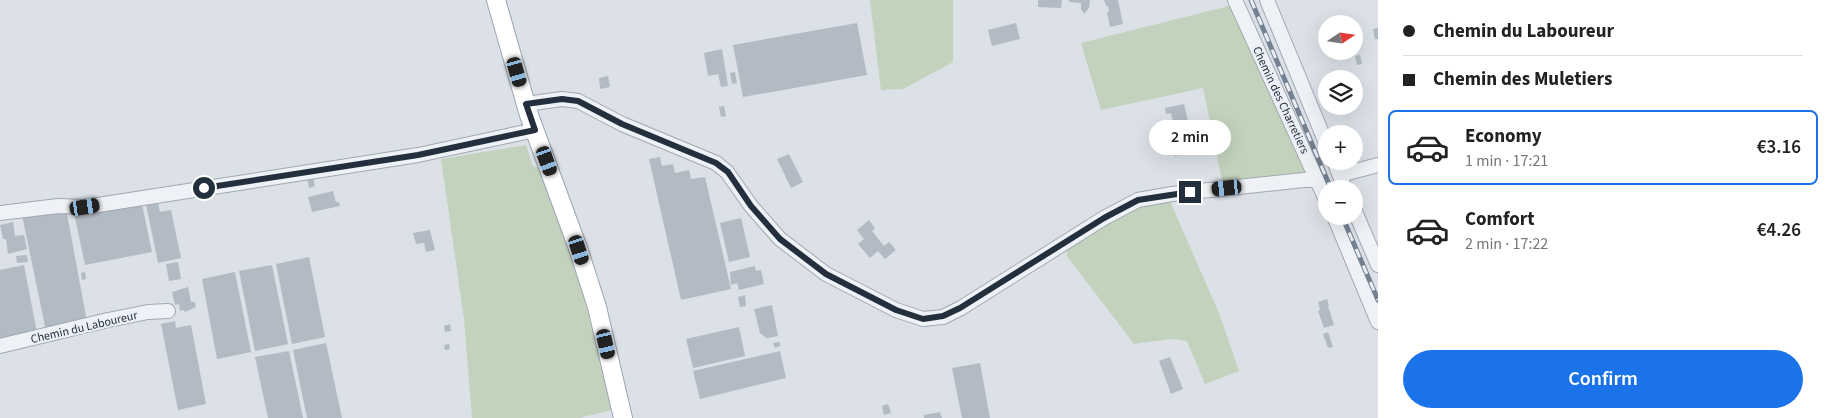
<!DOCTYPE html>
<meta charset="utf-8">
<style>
:root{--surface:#fff;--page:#f2f2f2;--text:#222;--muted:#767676;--line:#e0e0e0;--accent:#1a73e8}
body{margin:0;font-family:"Source Sans 3",sans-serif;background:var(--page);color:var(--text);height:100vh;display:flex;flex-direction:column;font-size:19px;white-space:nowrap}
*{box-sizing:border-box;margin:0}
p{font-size:16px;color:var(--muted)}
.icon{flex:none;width:28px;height:28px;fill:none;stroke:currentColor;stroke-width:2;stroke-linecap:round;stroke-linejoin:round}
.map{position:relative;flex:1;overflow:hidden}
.details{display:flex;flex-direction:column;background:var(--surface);width:450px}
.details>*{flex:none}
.guide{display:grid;align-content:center;height:110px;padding:0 25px;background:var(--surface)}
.needle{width:32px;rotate:77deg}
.tools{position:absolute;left:1318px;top:15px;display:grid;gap:10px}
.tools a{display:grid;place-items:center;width:45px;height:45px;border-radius:50%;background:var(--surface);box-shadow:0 5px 20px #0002;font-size:25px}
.end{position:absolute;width:22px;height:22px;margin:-11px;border:6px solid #242f3e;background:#fff;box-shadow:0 0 0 2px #fff}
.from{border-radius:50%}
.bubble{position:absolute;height:35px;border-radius:18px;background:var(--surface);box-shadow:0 5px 20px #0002;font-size:16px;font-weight:600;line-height:35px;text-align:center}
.car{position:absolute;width:15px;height:30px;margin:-15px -8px;border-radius:6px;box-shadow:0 0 4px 1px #0007;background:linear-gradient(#222 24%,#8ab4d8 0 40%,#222 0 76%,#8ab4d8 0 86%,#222 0)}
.guide b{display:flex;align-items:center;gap:18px;height:48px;font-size:19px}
.guide b+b{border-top:1px solid var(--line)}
.guide i{width:12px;height:12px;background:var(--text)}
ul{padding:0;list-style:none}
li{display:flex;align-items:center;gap:15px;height:75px;margin:0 10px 8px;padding:0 15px;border:2px solid transparent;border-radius:8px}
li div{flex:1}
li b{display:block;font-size:19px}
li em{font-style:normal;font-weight:600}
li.active{border-color:var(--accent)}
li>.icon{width:45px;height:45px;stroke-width:1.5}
.primary-button{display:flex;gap:10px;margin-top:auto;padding:10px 25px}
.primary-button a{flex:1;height:58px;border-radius:30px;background:var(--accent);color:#fff;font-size:20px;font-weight:600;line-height:58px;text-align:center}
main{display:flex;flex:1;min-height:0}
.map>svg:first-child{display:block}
</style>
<main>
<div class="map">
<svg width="1378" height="418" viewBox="0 0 1378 418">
<rect width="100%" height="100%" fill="#dbe1e7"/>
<g fill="#c3d2bc">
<path d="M 870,0 L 953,0 L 953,62 L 903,89 L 881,90 Z"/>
<path d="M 1233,5 L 1309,168 L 1297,177 L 1223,185 L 1203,88 L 1101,110 L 1081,43 Z"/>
<path d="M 526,145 L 533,166 L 542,169 L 579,278 L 613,410 L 579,418 L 472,418 L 464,319 L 441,159 Z"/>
<path d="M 1168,197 L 1219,313 L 1239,371 L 1205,384 L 1187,341 L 1171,339 L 1134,344 L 1067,256 L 1067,250 L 1070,244 L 1144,204 Z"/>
</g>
<g fill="#b2bac4">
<path d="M 1038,0 L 1062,0 L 1061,8 L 1038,7 Z"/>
<path d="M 1069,0 L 1090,0 L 1089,8 L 1084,14 L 1081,9 L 1081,3 L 1069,2 Z"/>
<path d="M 1104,0 L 1118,0 L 1123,24 L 1110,27 L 1107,12 L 1109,12 L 1108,6 L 1106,6 Z"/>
<path d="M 857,23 L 867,75 L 743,97 L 733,45 Z"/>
<path d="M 1016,23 L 1020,39 L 992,46 L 988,30 Z"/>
<path d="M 1378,28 L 1378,39 L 1375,39 L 1373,29 Z"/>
<path d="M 1357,36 L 1359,46 L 1354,47 L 1354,37 Z"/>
<path d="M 722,49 L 728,86 L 721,87 L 718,74 L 708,76 L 704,53 Z"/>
<path d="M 1360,55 L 1362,64 L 1357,65 L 1355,56 Z"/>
<path d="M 735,72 L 737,83 L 732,84 L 730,73 Z"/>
<path d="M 608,76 L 610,87 L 600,89 L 599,78 Z"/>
<path d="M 1184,104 L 1188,121 L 1185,121 L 1188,133 L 1176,135 L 1171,113 L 1166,114 L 1165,108 Z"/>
<path d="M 724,106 L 726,116 L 721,117 L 719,107 Z"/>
<path d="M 1181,139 L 1184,154 L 1174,156 L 1171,141 Z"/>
<path d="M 789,154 L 803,182 L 791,188 L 777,159 Z"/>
<path d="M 660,157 L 662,166 L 673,164 L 675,173 L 689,170 L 691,179 L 705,177 L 731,289 L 681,300 L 649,159 Z"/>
<path d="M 312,172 L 315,186 L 309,188 L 306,174 Z"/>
<path d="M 333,191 L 336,202 L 339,202 L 340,206 L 312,212 L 308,197 Z"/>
<path d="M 157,198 L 160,212 L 171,210 L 181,258 L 158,263 L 145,199 Z"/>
<path d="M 141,200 L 152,252 L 85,265 L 74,213 Z"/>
<path d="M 66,208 L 87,322 L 46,331 L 22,215 Z"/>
<path d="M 741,218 L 750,257 L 729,262 L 720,223 Z"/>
<path d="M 869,220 L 875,228 L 872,231 L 884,246 L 889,242 L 896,250 L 885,259 L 878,251 L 870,258 L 858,244 L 864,239 L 857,230 Z"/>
<path d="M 13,222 L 15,236 L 24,235 L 27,249 L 8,254 L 6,239 L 3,239 L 0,225 Z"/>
<path d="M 430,230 L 435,250 L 426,252 L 424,243 L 416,244 L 413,233 Z"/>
<path d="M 27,255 L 28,262 L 17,263 L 16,256 Z"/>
<path d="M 309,257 L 325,337 L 292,344 L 276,264 Z"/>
<path d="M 178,262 L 181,279 L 169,281 L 166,264 Z"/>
<path d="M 24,265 L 37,333 L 0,341 L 0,270 Z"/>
<path d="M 272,265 L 288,344 L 255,351 L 239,271 Z"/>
<path d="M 755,266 L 756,271 L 761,270 L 764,284 L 739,290 L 737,283 L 731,285 L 730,272 Z"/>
<path d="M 85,272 L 86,279 L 82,280 L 81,273 Z"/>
<path d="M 235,272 L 251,352 L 217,359 L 202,279 Z"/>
<path d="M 188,287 L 191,302 L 195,302 L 196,307 L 185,312 L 184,310 L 180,311 L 179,304 L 175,305 L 172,292 Z"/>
<path d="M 745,295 L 746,306 L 740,307 L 738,297 Z"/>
<path d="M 1327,299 L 1329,305 L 1328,306 L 1334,325 L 1324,328 L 1318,311 L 1320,310 L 1318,302 Z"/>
<path d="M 772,305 L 778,336 L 766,338 L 760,333 L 754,309 Z"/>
<path d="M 175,321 L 176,328 L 191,325 L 206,404 L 178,410 L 161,324 Z"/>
<path d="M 450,324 L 451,331 L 445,332 L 444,326 Z"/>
<path d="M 739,327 L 745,356 L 693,368 L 686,339 Z"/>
<path d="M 1328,332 L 1333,347 L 1328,348 L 1323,334 Z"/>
<path d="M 780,342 L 780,346 L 775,348 L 773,343 Z"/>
<path d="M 326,343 L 342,418 L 307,418 L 293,350 Z"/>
<path d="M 449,344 L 450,349 L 445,350 L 444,345 Z"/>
<path d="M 289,351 L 303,418 L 268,418 L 255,357 Z"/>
<path d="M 780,351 L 786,378 L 700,399 L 693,371 Z"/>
<path d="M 1170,357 L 1183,389 L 1171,394 L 1159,361 Z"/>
<path d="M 980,363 L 990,418 L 962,418 L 952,368 Z"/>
<path d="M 888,404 L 891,413 L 884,415 L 882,406 Z"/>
<path d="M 940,412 L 942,418 L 924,418 L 924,415 Z"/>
</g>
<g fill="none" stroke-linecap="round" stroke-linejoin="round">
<defs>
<g id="minor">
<path d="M 1235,0 L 1326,200"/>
<path d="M 1267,0 L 1326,143"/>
<path d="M 526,104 L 562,99 L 578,101 L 622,124 L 716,163 L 727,172 L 751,206 L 780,239 L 826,274 L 896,310 L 923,319 L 943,317 L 961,308 L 1104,218 L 1138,200 L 1172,194 L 1304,180 L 1317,180"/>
<path d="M 1334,161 L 1345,189"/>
<path d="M 1340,175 L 1378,165"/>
<path d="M 1354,209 L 1378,265"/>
<path d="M 0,213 L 58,206 L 85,207 L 418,155 L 535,130"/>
<path d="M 1334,216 L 1378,322"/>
<path d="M 0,346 L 108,320 L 148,312 L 168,311"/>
</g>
<path id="major" d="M 496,0 L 529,115 L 579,251 L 597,307 L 623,418"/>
</defs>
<use href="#minor" stroke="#a0a8b1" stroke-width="16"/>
<use href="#major" stroke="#9aa6b3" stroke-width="20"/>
<use href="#minor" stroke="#eef1f5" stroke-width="14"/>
<use href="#major" stroke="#fff" stroke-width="18"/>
<defs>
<g id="rail">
<path d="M 1251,0 L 1331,189"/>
<path d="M 1342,216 L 1378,300"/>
</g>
</defs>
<use href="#rail" stroke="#748192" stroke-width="5"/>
<use href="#rail" stroke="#ebeff5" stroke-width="3" stroke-dasharray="9" stroke-linecap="butt"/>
</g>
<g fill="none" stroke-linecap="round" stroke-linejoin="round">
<path stroke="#242f3e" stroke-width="6" d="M 204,188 L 418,155 L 535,130 L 526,104 L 562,99 L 578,101 L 622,124 L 716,163 L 728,172 L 751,206 L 780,239 L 826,274 L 896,310 L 923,319 L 943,316 L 960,308 L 1104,218 L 1138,200 L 1190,192"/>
</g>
<g text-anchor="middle" stroke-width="4" stroke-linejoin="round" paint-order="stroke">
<g font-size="12" fill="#242f3e" stroke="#ebeff5">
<text transform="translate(1281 100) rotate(65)" y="4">Chemin des Charretiers</text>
<text transform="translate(84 327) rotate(-13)" y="4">Chemin du Laboureur</text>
</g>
</g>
</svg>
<div class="tools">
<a><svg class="needle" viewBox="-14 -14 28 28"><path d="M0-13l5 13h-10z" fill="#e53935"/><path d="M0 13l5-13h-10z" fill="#767676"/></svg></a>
<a><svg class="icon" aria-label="layers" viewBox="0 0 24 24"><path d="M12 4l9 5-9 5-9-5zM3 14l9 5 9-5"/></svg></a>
<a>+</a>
<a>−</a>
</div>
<i class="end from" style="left:204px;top:188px"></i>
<i class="end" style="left:1190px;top:192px"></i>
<div class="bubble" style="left:1149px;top:120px;width:82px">2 min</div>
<i class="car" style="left:517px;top:72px;rotate:164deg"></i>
<i class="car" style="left:547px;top:161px;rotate:160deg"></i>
<i class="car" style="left:1227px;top:188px;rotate:264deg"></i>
<i class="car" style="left:85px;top:207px;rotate:81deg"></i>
<i class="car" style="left:579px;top:250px;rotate:162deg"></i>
<i class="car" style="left:606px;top:344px;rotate:167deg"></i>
</div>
<section class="details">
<div class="guide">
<b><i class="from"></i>Chemin du Laboureur</b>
<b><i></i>Chemin des Muletiers</b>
</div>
<ul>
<li class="active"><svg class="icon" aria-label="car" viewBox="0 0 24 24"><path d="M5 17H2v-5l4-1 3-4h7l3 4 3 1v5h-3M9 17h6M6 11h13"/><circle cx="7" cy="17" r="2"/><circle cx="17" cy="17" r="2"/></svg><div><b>Economy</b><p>1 min · 17:21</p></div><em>€3.16</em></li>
<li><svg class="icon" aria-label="car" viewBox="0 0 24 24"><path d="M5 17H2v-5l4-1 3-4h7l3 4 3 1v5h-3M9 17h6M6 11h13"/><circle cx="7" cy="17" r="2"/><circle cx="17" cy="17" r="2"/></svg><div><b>Comfort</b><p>2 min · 17:22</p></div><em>€4.26</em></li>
</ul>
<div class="primary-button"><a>Confirm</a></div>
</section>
</main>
